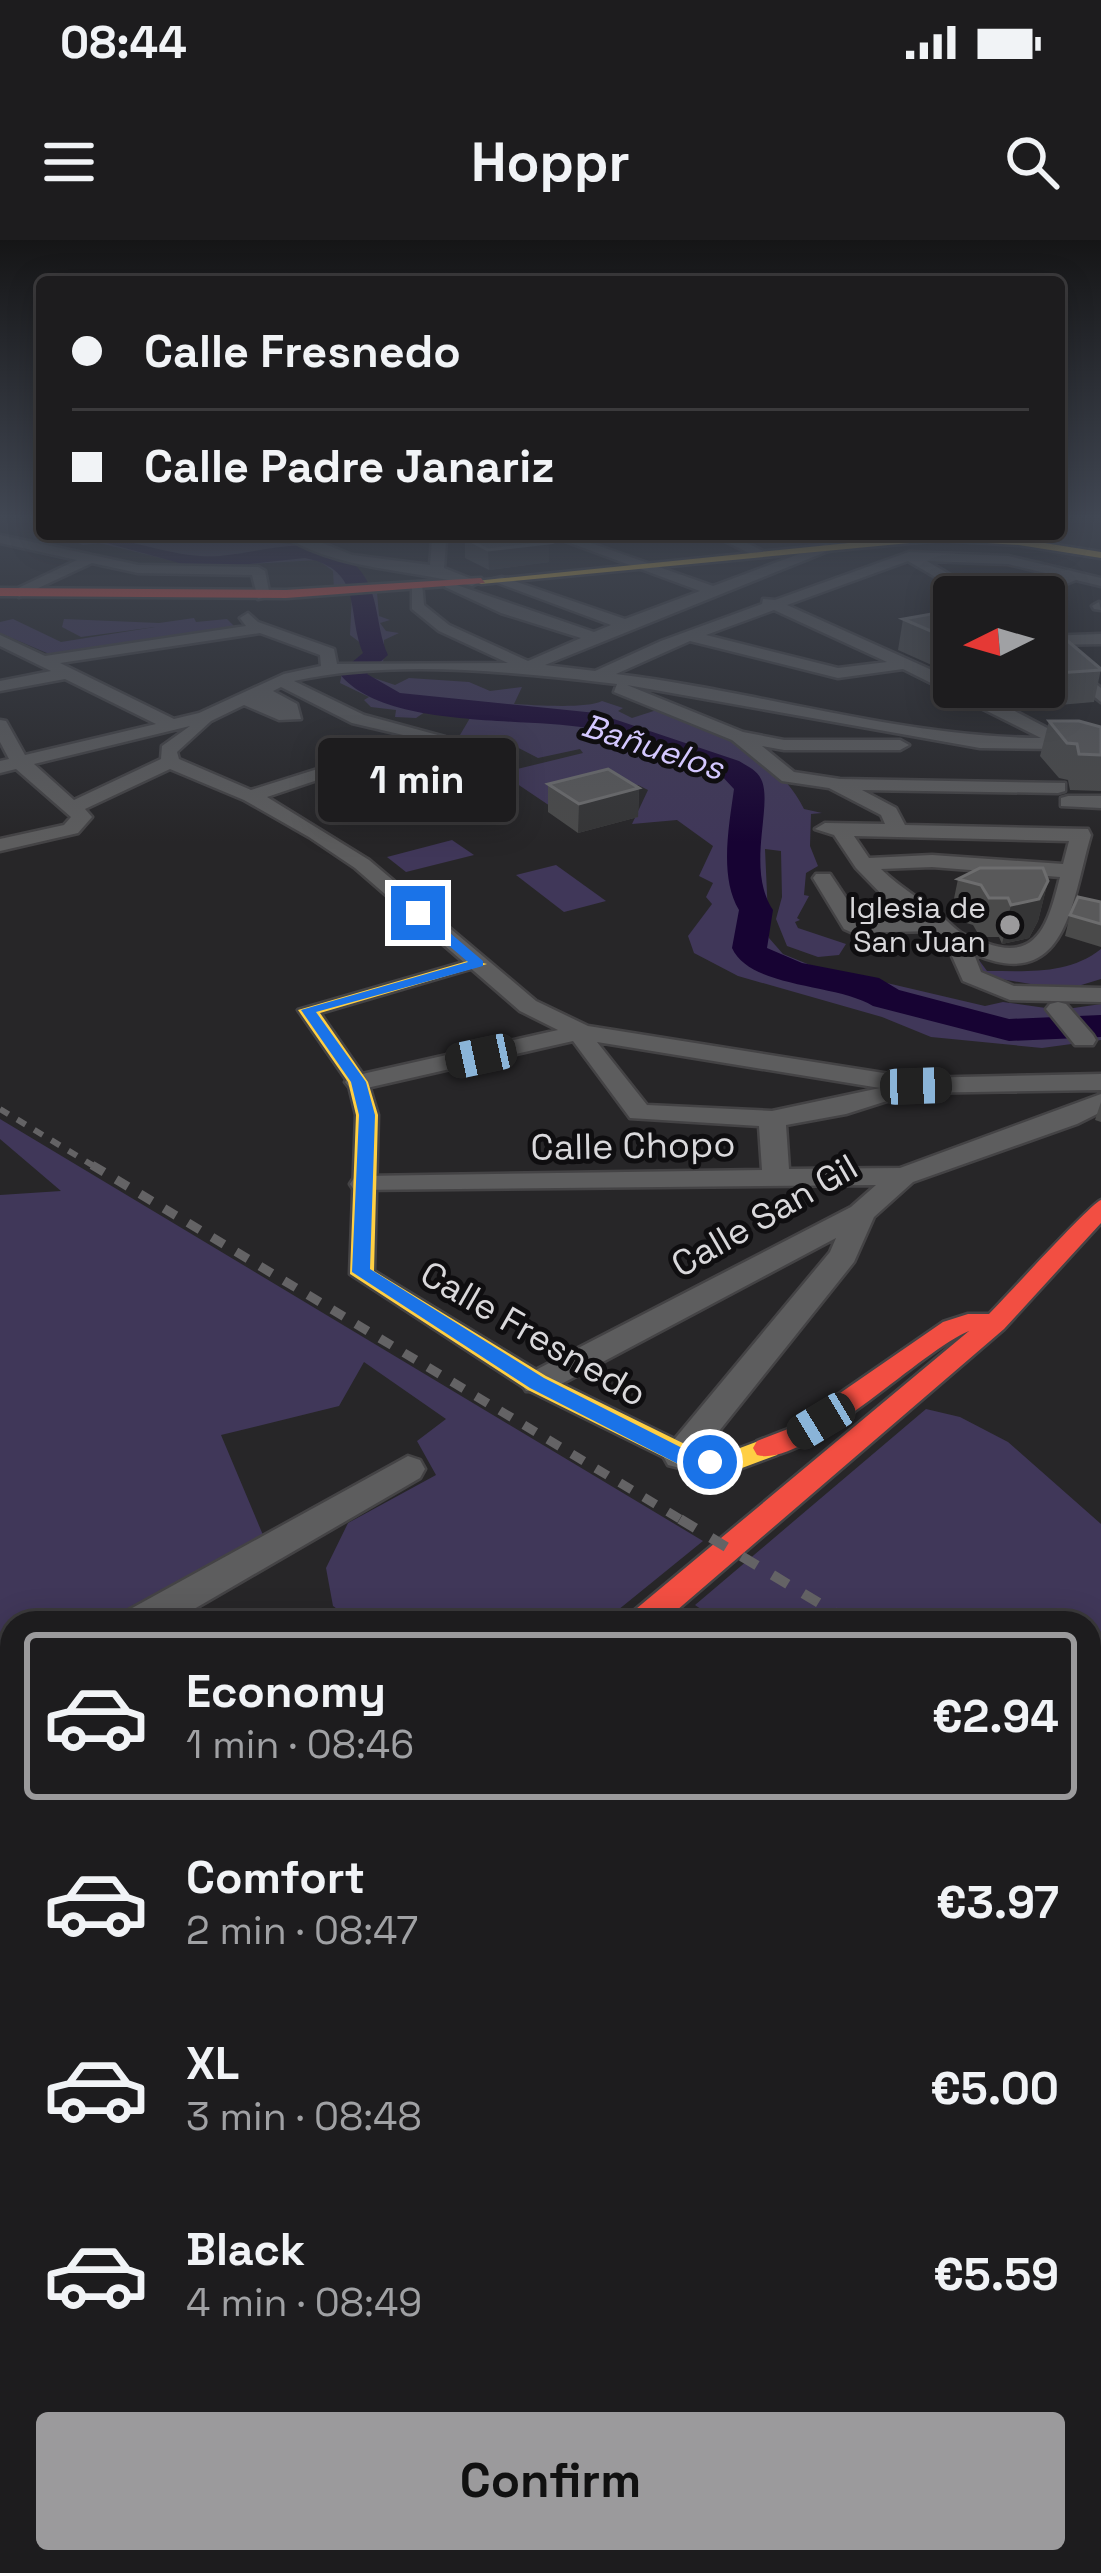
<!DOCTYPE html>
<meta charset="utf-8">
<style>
:root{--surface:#1d1c1e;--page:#252527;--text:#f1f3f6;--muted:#a0a1a4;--line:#3b3a3c;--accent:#9b9a9c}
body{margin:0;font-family:"Space Grotesk",sans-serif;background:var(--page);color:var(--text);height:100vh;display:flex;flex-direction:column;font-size:45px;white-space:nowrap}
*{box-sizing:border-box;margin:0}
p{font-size:39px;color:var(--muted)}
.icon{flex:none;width:66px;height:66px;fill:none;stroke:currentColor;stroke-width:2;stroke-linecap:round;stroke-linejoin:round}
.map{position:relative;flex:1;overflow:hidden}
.sheet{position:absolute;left:0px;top:1371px;width:1101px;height:963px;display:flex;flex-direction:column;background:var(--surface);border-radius:36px 36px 0 0;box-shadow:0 6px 30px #0003,0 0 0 3px var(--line)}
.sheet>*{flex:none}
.hud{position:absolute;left:36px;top:36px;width:1029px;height:264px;border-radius:12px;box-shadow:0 6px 30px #0003,0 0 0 3px var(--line);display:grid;align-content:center;height:264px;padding:0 36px;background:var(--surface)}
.needle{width:78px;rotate:265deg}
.buttons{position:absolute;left:933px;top:336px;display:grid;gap:24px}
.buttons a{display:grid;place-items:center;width:132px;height:132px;border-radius:12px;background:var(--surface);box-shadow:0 6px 30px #0003,0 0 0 3px var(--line);font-size:60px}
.end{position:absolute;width:54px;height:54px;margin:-27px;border:15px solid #1a73e8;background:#fff;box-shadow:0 0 0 6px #fff}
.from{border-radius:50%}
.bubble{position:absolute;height:84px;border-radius:12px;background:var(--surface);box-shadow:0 6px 30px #0003,0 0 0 3px var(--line);font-size:39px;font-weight:700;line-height:84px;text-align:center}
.car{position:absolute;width:36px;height:72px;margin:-36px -18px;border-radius:15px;box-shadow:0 0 9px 3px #0007;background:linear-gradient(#222 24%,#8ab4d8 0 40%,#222 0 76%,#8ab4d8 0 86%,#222 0)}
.hud b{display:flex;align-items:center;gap:42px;height:114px;font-size:45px}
.hud b+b{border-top:3px solid var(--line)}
.hud i{width:30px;height:30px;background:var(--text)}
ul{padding:21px 0 0;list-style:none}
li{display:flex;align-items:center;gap:36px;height:168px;margin:0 24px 18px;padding:0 12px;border:6px solid transparent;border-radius:12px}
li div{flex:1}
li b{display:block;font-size:45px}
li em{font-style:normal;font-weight:700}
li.selected{border-color:var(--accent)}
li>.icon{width:108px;height:108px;stroke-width:1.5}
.action{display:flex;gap:24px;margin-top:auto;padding:24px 36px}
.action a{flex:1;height:138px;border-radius:12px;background:var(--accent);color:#111;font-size:48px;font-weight:700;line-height:138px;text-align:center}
.status{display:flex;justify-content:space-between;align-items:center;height:84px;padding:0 60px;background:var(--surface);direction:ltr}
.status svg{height:33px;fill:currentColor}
header{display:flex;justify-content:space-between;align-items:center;height:156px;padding:0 36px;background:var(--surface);font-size:54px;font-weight:700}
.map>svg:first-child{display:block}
</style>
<div class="status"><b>08:44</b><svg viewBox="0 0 49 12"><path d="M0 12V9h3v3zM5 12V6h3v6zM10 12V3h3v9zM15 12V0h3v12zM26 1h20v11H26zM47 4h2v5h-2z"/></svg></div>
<header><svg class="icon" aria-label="menu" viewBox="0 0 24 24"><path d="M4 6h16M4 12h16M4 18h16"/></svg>Hoppr<svg class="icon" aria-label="search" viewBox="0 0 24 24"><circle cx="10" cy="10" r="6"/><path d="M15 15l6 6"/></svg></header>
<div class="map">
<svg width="1101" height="2333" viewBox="0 0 1101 2333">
<rect width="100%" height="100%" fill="#272628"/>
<g fill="#403759">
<path d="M 60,294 L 237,294 C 267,307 297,301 329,311 C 350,318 361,341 377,353 L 379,376 L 390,380 L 380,383 L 386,391 L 399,393 L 384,400 L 383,427 L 361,427 L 366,407 L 350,395 L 352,354 L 334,348 L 333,331 L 318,320 L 198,327 L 99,303 L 83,305 Z"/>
<path d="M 194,378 L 196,382 L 227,379 L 235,387 L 54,416 L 0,393 L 0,382 L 13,379 L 61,402 L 155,387 L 81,397 L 62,387 L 64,379 L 159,383 Z"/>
<path d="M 342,433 L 359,433 L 395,445 L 409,438 L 469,442 L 490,451 L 522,447 L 514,464 C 531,465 588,469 602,461 L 623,468 L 618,471 L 632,478 L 663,468 C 718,494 775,512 804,569 L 822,573 L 811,574 L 810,606 L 818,626 L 806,633 L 804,655 L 809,656 L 797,678 L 800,680 L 795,682 L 798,688 L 846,704 L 839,715 L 818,717 L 787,706 L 776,679 L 782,657 L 781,611 L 765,609 L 769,698 L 783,714 L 810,725 L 985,766 L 1003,762 L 1060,770 L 1101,764 L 1101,800 L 1042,808 L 931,797 L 882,777 L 738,736 L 694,713 L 688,696 L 712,664 L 706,657 L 713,643 L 699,636 L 713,606 L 677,580 L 632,584 L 648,550 L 638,545 L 553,568 L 501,533 L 583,513 L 580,509 L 538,518 L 503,500 L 483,507 L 460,495 L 470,478 L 425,472 L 416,478 L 395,477 L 396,470 L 371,467 L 364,460 L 369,457 L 340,443 Z"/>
<path d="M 452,600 L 474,615 L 406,632 L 387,617 Z"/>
<path d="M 556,625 L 606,661 L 564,672 L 516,635 Z"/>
<path d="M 970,708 L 987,731 C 1028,731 1068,735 1101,709 L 1101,739 L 1065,750 L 978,735 Z"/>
<path d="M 0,879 L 703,1301 L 602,1383 L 356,1383 L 333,1366 L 326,1328 L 348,1283 L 436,1235 L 417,1201 L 446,1179 L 364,1122 L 339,1166 L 221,1195 L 263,1295 L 106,1383 L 12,1383 L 12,1436 L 7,1439 L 0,1435 L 0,955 L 61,951 L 0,899 Z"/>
<path d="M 926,1169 L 960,1177 L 1008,1202 L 1101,1284 L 1101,1800 L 1089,1825 L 1089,1383 L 721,1383 L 695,1365 Z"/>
<path d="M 683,2322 L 849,2322 L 844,2333 L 679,2333 Z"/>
</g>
<path fill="#170333" d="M 1101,1800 L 1101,2333 L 844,2333 L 849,2322 L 1089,2322 L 1089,1825 Z"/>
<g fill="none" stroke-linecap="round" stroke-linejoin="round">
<path fill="#170333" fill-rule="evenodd" d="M 74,294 C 118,294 157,313 200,316 C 248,320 312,286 353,323 C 381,348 374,384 388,415 L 367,434 L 400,453 L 596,473 L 739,521 C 747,526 757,530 761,539 C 774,564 745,628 773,670 L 767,708 L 802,723 L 879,738 L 899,750 L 1009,779 L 1101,775 L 1101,797 L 1009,801 L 873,766 C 836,743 751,749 732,708 L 739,670 C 719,637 729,586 734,549 L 719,533 C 677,518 631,495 587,488 C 520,477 382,489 339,433 L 363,413 C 346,371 364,330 305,318 L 201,329 Z"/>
<defs>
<g id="street">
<path d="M 281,294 L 300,294 L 352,315 L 430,325 L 432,301 L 423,294 L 439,294 L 446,300 L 444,328 L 479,342 L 472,346 C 410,328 336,331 281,294 Z"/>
<path d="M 546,294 L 565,294 L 713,346 L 826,304 L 838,307 L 545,425 L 595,431 L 661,401 L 762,364 L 763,359 L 775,360 L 909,312 L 1008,316 L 1101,338 L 1101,346 L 1076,340 L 1046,352 L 983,348 L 978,341 L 1045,344 L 1062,337 L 1008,324 L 927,321 L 987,357 L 970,357 L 908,321 L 787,365 L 954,440 L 954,447 L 969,447 L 1070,500 L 1101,509 L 1101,520 L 1063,509 L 980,508 L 627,445 L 743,492 L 784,500 L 900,500 L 909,505 L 900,510 L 784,510 L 762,506 L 794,532 L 840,539 L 1065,543 L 1065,551 L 1058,553 L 862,550 L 896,568 L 905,585 L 1088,589 L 1091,595 C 1072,658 1068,755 974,714 L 981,732 L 1014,746 L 1101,748 L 1101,762 L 1010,760 L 963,741 L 951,714 L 932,691 L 853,693 L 844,689 L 813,638 L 816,634 L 830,634 L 860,679 L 915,679 L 891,664 L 856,628 L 834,595 L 815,589 L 825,583 L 885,584 L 881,575 L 829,548 L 782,541 L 732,500 L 614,452 L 617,444 C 516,432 394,419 294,441 L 364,475 L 445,497 L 267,557 L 369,620 L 536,761 L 588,786 L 915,838 L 1101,834 L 1101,850 L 912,853 L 846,874 L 786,885 L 789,929 L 900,928 L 1101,854 L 1101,872 L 1077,884 L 913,942 L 874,977 L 854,1022 L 692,1225 L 680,1228 L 668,1225 L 663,1216 L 668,1207 L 830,1012 L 836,998 L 548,1151 L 526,1151 L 521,1143 L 526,1135 L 851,967 L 876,945 L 354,950 L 350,944 L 354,938 L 364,936 L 762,930 L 759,886 L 630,878 L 573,801 L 358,850 L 349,847 L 345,842 L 349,837 L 558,790 L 520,771 L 355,628 L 309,597 L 244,560 L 170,529 L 85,569 L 92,577 L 78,593 L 0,611 L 0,599 L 64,585 L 71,577 L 16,529 L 0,533 L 0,521 L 9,519 L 0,502 L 0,480 L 6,481 L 25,515 L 156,484 L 65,439 L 0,451 L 0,441 L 51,431 L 0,406 L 0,395 L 45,416 L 246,386 L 240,378 L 248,373 L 258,382 L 334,409 L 337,424 L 508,423 L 439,391 L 412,369 L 412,343 L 422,343 L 424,365 L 449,385 L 528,421 L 581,398 L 501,373 L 445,347 L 445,341 L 594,392 L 611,385 L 490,340 L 502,337 L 625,379 L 700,351 ZM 774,370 L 887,422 L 838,428 L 706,395 ZM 260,393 L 320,415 L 321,426 L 284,434 L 199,473 L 174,479 L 60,423 ZM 690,401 L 838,438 L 903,429 L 1041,498 C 898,497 758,451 616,434 ZM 281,447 L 352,483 L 416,498 L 251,550 L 179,519 L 177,512 L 211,481 L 244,465 L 279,480 L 301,479 L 297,464 L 273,451 ZM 190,486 L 162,506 L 161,519 L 74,560 L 34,524 ZM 854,596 L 1069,601 L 1063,624 L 932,615 L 869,618 ZM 932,627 L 1060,637 C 1049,680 1039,723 986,703 C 964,695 964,697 947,681 C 927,662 901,649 881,629 ZM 597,802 L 880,848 L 772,871 L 647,865 Z"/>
<path d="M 711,294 L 729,294 L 769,314 L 757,317 Z"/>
<path d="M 0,295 L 138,325 L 258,327 L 265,331 L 270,356 L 258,359 L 252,335 L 138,333 L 92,323 L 19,357 L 14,350 L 77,320 L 0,303 Z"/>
<path d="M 1099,362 L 1101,370 L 1094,369 L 1092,366 Z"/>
<path d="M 1101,394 L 1101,404 L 1050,405 L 1101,448 L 1101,462 L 1044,416 L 1044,396 Z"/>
<path d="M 1068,556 L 1101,556 L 1101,568 L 1061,566 L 1061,558 Z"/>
<path d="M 1058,762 L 1066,764 L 1093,795 L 1096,800 L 1093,805 L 1075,805 L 1046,769 L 1050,764 Z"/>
<path d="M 408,1216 L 420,1220 L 425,1229 L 420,1238 L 170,1383 L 119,1383 L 125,1372 Z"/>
<path d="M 9,1439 L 12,1440 L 12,1497 L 0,1493 L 0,1442 Z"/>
</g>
<g id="slow">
<path d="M 938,294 L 1019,299 L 1101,312 L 1101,318 L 1019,305 L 941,300 L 481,344 L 475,341 Z"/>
<path d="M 471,720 L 487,724 L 320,773 L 368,842 L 378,875 L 374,1031 L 546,1136 L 701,1212 L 732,1211 L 767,1198 L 777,1201 L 781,1208 L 777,1215 L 734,1231 L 688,1229 L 528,1150 L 350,1034 L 356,875 L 348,842 L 298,770 Z"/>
</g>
<g id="jam">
<path d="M 481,338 L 485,343 L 286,358 L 0,356 L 0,348 L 286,350 Z"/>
<path d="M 1101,960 L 1101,983 L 1004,1089 L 662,1383 L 625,1383 L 630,1374 L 969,1091 C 920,1111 804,1229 757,1215 L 753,1208 L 757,1201 L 788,1189 L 943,1082 L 968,1074 L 989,1074 C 1006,1057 1090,964 1101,960 Z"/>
<path d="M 17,2322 L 66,2322 L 62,2333 L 13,2333 Z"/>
</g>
</defs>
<use href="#street" stroke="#444345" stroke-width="5"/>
<use href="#slow" stroke="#444345" stroke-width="5"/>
<use href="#jam" stroke="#444345" stroke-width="5"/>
<use href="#street" fill="#5d5d5e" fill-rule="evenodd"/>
<use href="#slow" fill="#ffcf43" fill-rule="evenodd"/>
<use href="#jam" fill="#f24e42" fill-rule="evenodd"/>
<path stroke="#646365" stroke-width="6" stroke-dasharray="10 10" stroke-linecap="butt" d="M 0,869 L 97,928"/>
<path stroke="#646365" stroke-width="9" stroke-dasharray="14 14" stroke-linecap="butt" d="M 92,925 L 685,1282"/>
<g stroke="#646365" stroke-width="10" stroke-dasharray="18 18" stroke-linecap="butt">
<path d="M 680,1279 L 852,1383"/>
<path d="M 1089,1524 L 1101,1531"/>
</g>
</g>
<g fill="#4a4a4a">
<path d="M 465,298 L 549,322 L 489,330 L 465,318 Z"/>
<path d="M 954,370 L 954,435 L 898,410 L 903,379 Z"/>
<path d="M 1044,381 L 1101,429 L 1094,462 L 1036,467 L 1018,457 L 1020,447 L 1044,447 Z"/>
<path d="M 1049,481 L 1101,487 L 1101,551 L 1070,550 L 1068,540 L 1059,538 L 1040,516 Z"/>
<path d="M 548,544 L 639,548 L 638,577 L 578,593 L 548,572 Z"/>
<path d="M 958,639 L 1048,641 L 1038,681 L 1029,698 L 1002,704 L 999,697 L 980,697 L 973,685 L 950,678 Z"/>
<path d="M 1101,662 L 1101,707 L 1065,696 L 1070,675 Z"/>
<path d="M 1101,862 L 1101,882 L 1095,880 Z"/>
</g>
<g fill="#353536">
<path d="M 549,303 L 549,322 L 489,330 L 488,310 Z"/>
<path d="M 639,548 L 638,577 L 578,593 L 579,564 Z"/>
<path d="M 1048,641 L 1038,681 L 1029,698 L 1002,704 L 1011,665 Z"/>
</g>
<g fill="#59595a" stroke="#6d6d6e" stroke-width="3">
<path d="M 484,294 L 528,294 L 549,303 L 488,310 L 465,298 Z"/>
<path d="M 954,370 L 954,401 L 903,379 Z"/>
<path d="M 1044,381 L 1101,429 L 1101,430 L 1044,434 L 1044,421 L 1051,420 L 1053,412 L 1044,412 Z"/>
<path d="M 1049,481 L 1079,481 L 1101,487 L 1101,515 L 1079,514 L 1077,504 L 1067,503 Z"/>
<path d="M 608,529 L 639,548 L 579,564 L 548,544 Z"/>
<path d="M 980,628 L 1043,628 L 1048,641 L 1039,659 L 1011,665 L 1008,658 L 989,658 L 981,645 L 958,639 Z"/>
<path d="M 1078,657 L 1101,662 L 1101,684 L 1070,675 Z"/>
</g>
<linearGradient id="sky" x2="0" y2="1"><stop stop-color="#151516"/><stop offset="0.46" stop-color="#414753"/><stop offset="1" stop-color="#414753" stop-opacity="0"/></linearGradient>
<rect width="1101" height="602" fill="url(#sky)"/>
<path fill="#1a73e8" d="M 414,670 L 423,670 L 483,721 L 483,726 L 316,772 L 366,842 L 375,875 L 370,1029 L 544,1138 L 694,1214 L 717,1217 L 717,1227 L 684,1227 L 530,1148 L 352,1032 L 359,875 L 351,842 L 301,770 L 468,722 L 414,676 Z"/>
<circle fill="#9b9a9c" stroke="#0f0e10" stroke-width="4.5" cx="1010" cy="685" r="12"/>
<g text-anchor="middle" stroke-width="10" stroke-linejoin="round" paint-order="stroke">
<g font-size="30" fill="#d9d8db" stroke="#0f0e10" text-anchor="end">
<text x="986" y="678">Iglesia de<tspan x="986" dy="34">San Juan</tspan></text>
</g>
<g font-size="33" font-style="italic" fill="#d4c8ff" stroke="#0f0e10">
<text transform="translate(653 506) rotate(18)" y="12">Bañuelos</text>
</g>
<g font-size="36" fill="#d9d8db" stroke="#0f0e10">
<text transform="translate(633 905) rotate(-1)" y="13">Calle Chopo</text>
<text transform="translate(764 975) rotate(-30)" y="13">Calle San Gil</text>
<text transform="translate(534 1093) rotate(30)" y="13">Calle Fresnedo</text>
</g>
</g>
</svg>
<div class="buttons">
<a><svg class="needle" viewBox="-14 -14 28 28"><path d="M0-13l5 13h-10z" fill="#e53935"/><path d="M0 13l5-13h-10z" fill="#a0a1a4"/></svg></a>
</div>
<i class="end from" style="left:710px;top:1222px"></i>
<i class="end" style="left:418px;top:673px"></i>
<div class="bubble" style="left:318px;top:498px;width:198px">1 min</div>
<i class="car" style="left:481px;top:816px;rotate:258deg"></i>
<i class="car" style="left:916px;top:846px;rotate:88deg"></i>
<i class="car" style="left:821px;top:1181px;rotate:239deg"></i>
<div class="hud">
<b><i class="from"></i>Calle Fresnedo</b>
<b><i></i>Calle Padre Janariz</b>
</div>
<section class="sheet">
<ul>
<li class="selected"><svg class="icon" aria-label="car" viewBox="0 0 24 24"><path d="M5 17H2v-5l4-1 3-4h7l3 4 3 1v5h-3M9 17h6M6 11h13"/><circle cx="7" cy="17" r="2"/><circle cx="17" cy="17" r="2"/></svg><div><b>Economy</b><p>1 min · 08:46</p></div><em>€2.94</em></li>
<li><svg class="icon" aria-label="car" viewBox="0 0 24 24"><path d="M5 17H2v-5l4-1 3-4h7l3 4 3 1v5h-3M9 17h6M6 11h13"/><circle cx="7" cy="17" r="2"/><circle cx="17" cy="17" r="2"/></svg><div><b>Comfort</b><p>2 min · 08:47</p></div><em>€3.97</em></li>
<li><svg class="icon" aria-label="car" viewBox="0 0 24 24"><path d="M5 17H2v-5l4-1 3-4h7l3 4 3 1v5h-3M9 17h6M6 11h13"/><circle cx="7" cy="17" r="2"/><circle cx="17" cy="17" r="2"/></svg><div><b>XL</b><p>3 min · 08:48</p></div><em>€5.00</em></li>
<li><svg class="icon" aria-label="car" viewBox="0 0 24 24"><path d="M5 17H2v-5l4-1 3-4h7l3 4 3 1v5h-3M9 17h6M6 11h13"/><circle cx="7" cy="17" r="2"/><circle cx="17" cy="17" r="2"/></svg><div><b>Black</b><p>4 min · 08:49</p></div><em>€5.59</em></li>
</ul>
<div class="action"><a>Confirm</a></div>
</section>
</div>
